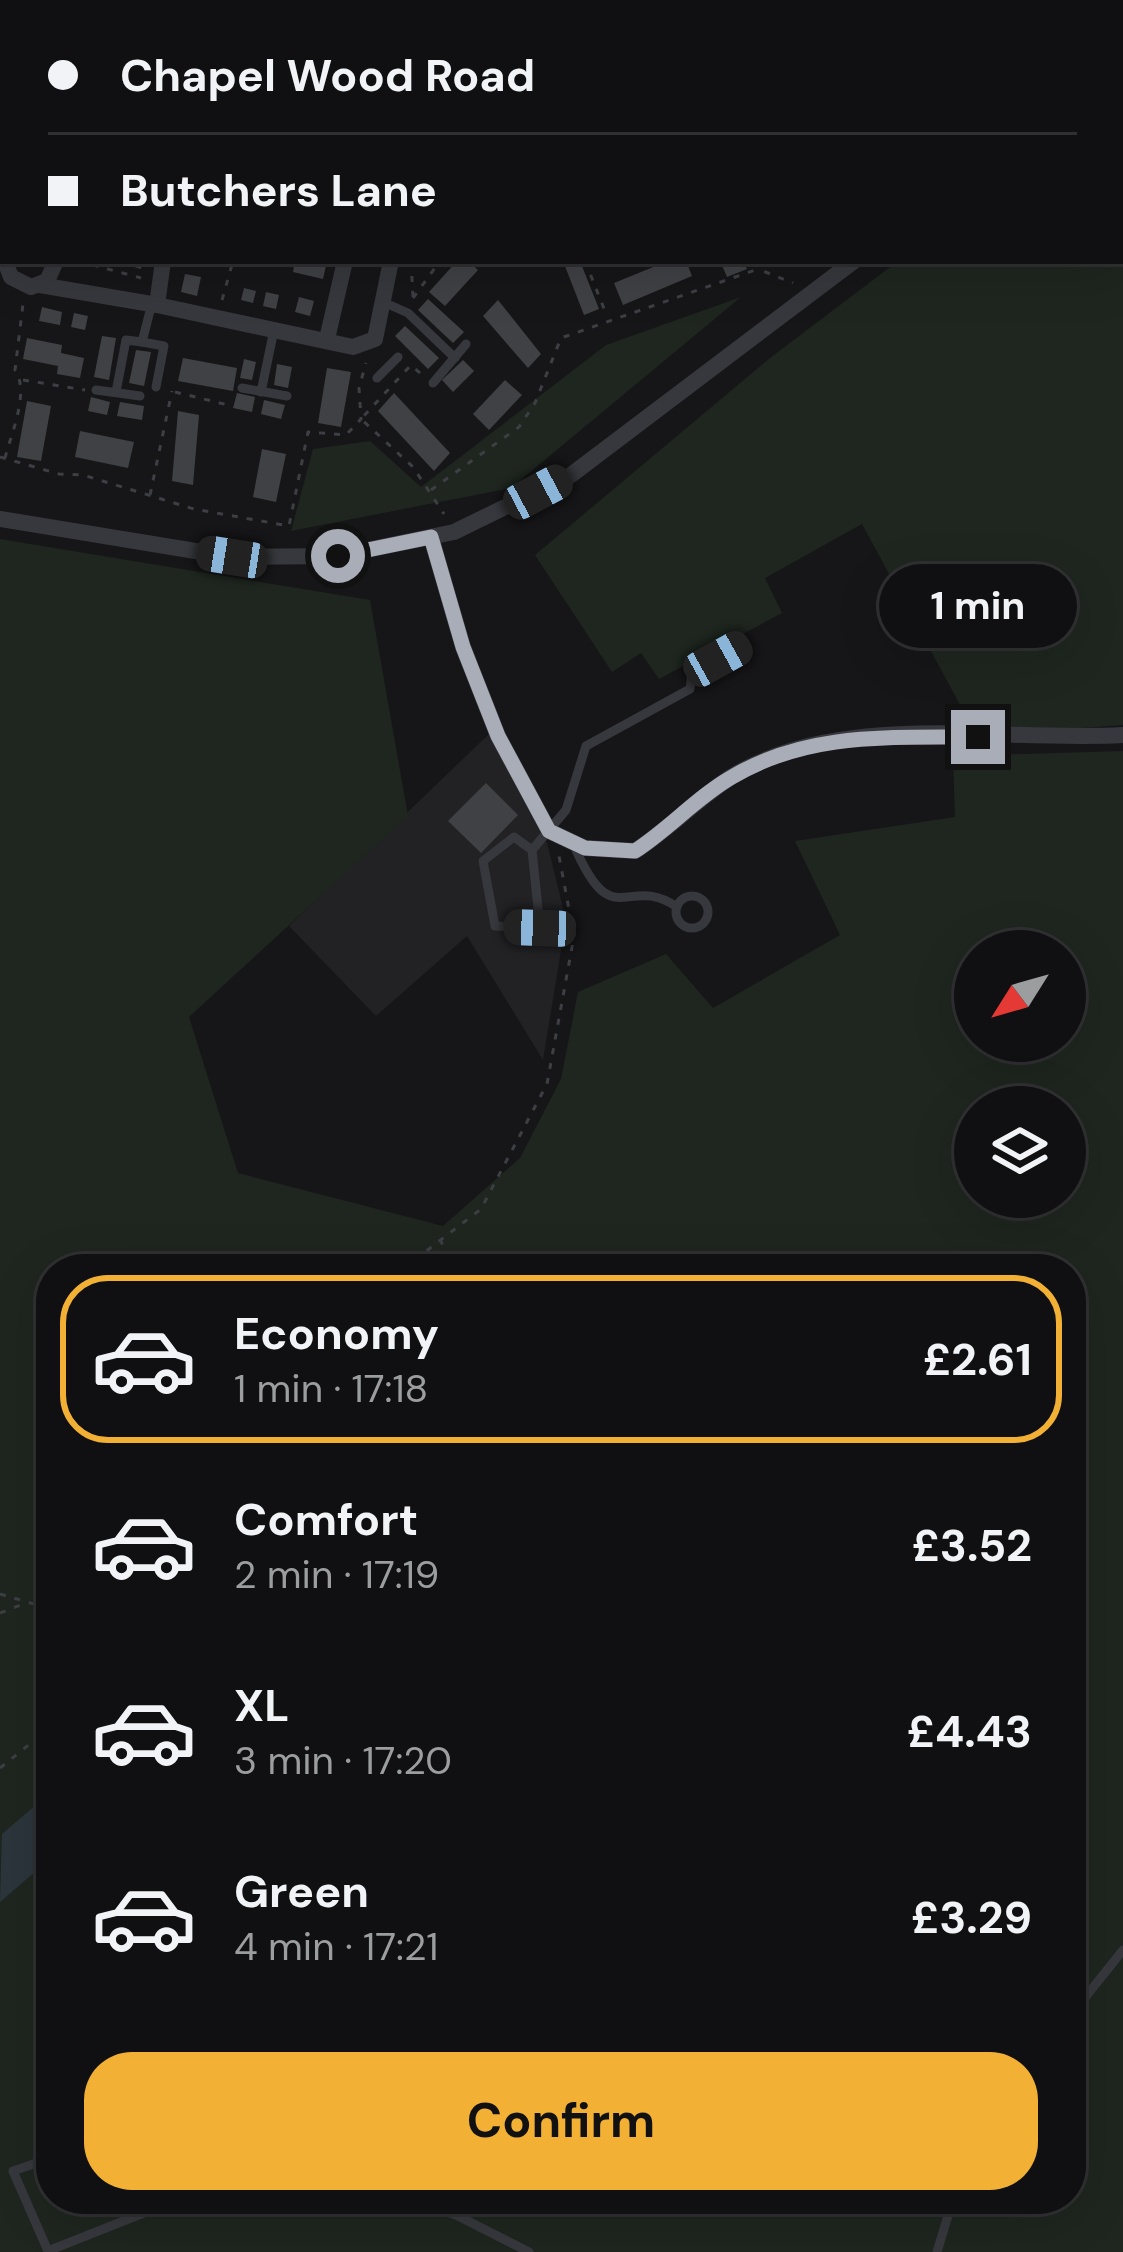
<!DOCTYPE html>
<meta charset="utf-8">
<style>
:root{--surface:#101012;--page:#1e1e20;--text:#f1f3f6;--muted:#9c9d9f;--line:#303032;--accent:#f2b134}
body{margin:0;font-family:"DM Sans",sans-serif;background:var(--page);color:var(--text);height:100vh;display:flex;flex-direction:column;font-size:45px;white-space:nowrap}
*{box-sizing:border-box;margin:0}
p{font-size:39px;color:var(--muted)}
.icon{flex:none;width:66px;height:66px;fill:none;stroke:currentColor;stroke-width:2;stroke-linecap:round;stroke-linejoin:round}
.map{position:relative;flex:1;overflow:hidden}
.drawer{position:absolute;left:36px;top:1254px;width:1050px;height:960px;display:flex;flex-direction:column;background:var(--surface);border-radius:48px;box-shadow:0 12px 48px #0002,0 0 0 3px var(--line)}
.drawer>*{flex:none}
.hud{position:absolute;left:0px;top:0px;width:1125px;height:264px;box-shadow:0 12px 48px #0002,0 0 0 3px var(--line);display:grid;align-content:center;height:264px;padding:0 48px;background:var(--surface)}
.needle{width:78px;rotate:233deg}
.controls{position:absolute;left:954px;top:930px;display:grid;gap:24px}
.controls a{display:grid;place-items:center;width:132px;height:132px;border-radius:50%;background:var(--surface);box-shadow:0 12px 48px #0002,0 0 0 3px var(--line);font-size:60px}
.end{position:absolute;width:54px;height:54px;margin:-27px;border:15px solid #a8adb8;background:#111;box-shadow:0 0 0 6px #111}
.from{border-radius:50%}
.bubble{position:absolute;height:84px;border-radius:42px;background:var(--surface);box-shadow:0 12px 48px #0002,0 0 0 3px var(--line);font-size:39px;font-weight:700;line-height:84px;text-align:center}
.car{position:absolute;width:36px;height:72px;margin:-36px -18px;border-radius:15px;box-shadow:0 0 9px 3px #0007;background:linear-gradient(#222 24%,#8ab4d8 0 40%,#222 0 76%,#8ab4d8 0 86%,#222 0)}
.hud b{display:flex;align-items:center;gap:42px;height:114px;font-size:45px}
.hud b+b{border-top:3px solid var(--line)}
.hud i{width:30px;height:30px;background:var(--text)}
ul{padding:21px 0 0;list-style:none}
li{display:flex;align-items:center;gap:36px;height:168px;margin:0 24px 18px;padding:0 24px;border:6px solid transparent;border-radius:48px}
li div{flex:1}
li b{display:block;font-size:45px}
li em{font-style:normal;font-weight:700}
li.selected{border-color:var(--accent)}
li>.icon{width:108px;height:108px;stroke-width:1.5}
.button{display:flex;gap:24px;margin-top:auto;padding:24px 48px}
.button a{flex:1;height:138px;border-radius:48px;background:var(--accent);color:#111;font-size:48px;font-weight:700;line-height:138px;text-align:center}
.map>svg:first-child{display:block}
</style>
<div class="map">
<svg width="1123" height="2252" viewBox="0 0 1123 2252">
<rect width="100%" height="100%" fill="#161618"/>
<path fill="#222225" d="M 490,733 L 547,843 L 566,920 L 543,1060 L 467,936 L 376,1016 L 289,926 Z"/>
<g fill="#1e261f" fill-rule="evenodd">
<path d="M 1123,95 L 1123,725 L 977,736 L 862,524 L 765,578 L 782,613 L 659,679 L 641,653 L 612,672 L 535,555 L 770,358 L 898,261 L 1122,261 Z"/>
<path d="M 741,297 L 511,488 L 291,531 L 313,449 L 370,441 L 421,487 L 606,345 Z"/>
<path d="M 0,539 L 370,600 L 408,816 L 189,1017 L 238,1173 L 443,1226 L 520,1158 L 561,1079 L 578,992 L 666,954 L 713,1008 L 840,935 L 795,841 L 955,817 L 953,756 L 1123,751 L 1123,2252 L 0,2252 ZM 975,951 L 1065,951 L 1065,1041 L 975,1041 ZM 975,1107 L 1065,1107 L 1065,1197 L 975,1197 ZM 51,1269 L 1071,1269 L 1071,2199 L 51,2199 Z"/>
</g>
<path fill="#2c353c" d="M 51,1792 L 51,1858 L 0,1902 L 2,1834 Z"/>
<g fill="#404145">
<path d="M 113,261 L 142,261 L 141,269 Z"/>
<path d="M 278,261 L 327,261 L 323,279 L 293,272 L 294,266 Z"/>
<path d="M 457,261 L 468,261 L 478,270 L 445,306 L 429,292 Z"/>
<path d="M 563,261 L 580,261 L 599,309 L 584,315 Z"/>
<path d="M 668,261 L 686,261 L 692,276 L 623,305 L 614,283 Z"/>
<path d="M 720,261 L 743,261 L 747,269 L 727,277 Z"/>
<path d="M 185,274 L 201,277 L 197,296 L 181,292 Z"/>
<path d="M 244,288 L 256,291 L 253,303 L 241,300 Z"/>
<path d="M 266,292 L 279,295 L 276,309 L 263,306 Z"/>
<path d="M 299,297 L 314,301 L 310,316 L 295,312 Z"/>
<path d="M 428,299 L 464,332 L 453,343 L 418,310 Z"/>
<path d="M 498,300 L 541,354 L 528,368 L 483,316 Z"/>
<path d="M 42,307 L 62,312 L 60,325 L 39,321 Z"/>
<path d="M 74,313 L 88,316 L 85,330 L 71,327 Z"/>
<path d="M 405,326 L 439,358 L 428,369 L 395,336 Z"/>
<path d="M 102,336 L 116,338 L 109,380 L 94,377 Z"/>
<path d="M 27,338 L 62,345 L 61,353 L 84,358 L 80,378 L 57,374 L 58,366 L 23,359 Z"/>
<path d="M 136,350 L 151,352 L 144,386 L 129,383 Z"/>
<path d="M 183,358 L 237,368 L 233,391 L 178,381 Z"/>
<path d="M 244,359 L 256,362 L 252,380 L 240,378 Z"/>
<path d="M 463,360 L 474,371 L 453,392 L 442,380 Z"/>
<path d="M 277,364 L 292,367 L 288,388 L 274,385 Z"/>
<path d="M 327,368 L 351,372 L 341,427 L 318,423 Z"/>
<path d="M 505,380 L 522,395 L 489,430 L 473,414 Z"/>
<path d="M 237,393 L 255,397 L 252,412 L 233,408 Z"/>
<path d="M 394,393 L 450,453 L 434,471 L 378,411 Z"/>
<path d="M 91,397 L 110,402 L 107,415 L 88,411 Z"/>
<path d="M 264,400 L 285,405 L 281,419 L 261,414 Z"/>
<path d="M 27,401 L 51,406 L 41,461 L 17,457 Z"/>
<path d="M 120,402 L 144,406 L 142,420 L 117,416 Z"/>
<path d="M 178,411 L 199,415 L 193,485 L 172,481 Z"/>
<path d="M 80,431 L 134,442 L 128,468 L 75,457 Z"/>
<path d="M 262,449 L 286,454 L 276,502 L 253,497 Z"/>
<path d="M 486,783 L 518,815 L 481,853 L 448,821 Z"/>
</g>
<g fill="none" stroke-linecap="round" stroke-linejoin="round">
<g stroke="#3d3f44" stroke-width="3" stroke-dasharray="6 9" stroke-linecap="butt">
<path d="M 24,0 L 25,3"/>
<path d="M 378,0 L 380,3"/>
<path d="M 435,0 L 436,3"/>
<path d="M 651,0 L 652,3"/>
<path d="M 1038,0 L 1040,3"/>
<path d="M 58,3 L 70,0"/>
<path d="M 285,3 L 288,0"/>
<path d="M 503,3 L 510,0"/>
<path d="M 703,3 L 710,0"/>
<path d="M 1026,3 L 1030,0"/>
<path d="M 0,223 L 3,223"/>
<path d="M 78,261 L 141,278"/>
<path d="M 411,261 L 413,297"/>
<path d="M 585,261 L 607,316"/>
<path d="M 756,261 L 758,269 L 793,283"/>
<path d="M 413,298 L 440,261"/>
<path d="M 222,300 L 233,261"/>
<path d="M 420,373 L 411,365 L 361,419 L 413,467 L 444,514"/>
<path d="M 23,380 L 85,390"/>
<path d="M 175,392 L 228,405"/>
<path d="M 0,457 L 59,474 L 83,475 L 194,509 L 289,526 L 308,432 L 346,435 L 361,419 L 359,388 L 366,363"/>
<path d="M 5,458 C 11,434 30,392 15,370 L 23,304"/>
<path d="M 431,490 L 519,427 L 535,403 L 561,338 L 758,269"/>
<path d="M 150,495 L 172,391"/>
<path d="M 440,1239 L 453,1269"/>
<path d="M 403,1269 L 481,1209 L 547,1084 L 574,936 L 559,856"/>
<path d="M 0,1594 L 51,1609"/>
<path d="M 0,1613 L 26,1603"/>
<path d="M 0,1768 L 51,1727"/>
</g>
<g stroke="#37383d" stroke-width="9">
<path d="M 847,3 L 847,0"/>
<path d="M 383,302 L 408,313 L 455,358"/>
<path d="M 142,342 L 164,346 L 156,387"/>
<path d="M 377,378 L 398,357"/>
<path d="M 433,383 L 466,344"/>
<path d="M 242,388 L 287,396"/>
<path d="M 96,390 L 140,396"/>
<path d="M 116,392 L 126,340 L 142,342 L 152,303"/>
<path d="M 261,392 L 274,330"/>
<path d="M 573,843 C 613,938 626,872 677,907"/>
<path d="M 532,850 L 514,837 L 483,861 L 495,926 L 540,928 L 532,850 L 566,810 L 586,746 L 690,689 L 692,673 L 743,645"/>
<circle cx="692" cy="912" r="16"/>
<path d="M 1071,2015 L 1123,1950"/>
<path d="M 51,2158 L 13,2171 L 48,2251 L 179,2199"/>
<path d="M 411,2199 L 456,2215 L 529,2252"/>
<path d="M 1035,2199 L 1050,2203"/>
<path d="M 937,2252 L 953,2199"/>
</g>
<g stroke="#37383d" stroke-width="16">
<path d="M 148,0 L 149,3"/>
<path d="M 538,0 L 539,3"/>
<path d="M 920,0 L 927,3"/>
<path d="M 0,1 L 3,8"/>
<path d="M 115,3 L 128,0"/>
<path d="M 1122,58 L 1123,57"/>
<path d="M 5,261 L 11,277 L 31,287 L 47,281 L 56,261"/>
<path d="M 163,261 L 157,305 L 353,347 L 375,339 L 391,261"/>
<path d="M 40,285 L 157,305"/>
<path d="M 327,339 L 345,261"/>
<path d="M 0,519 L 232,557 L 338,556 L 454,532 L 571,475 L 854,261"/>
<path d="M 431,537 L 463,647 L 498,736 L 549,831 L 585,848 L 635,851 C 669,829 697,799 731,777 C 840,710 999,742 1123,735"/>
</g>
</g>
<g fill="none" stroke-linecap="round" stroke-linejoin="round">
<path stroke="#a8adb8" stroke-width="15" d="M 338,556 L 431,537 L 463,647 L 498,736 L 549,831 L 585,848 L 635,851 C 669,829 697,797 732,777 C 809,731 892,738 978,737"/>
</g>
</svg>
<div class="controls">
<a><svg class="needle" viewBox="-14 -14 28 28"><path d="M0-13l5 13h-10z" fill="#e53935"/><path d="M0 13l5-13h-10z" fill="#9c9d9f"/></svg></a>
<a><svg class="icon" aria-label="layers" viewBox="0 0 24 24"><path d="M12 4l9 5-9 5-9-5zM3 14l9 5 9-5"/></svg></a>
</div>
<i class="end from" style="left:338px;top:556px"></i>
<i class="end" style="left:978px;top:737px"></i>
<div class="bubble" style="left:879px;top:564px;width:198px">1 min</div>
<i class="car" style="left:538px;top:492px;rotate:62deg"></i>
<i class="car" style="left:232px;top:557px;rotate:279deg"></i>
<i class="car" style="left:718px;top:659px;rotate:61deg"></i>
<i class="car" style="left:540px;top:928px;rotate:272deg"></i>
<div class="hud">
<b><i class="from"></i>Chapel Wood Road</b>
<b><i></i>Butchers Lane</b>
</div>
<section class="drawer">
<ul>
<li class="selected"><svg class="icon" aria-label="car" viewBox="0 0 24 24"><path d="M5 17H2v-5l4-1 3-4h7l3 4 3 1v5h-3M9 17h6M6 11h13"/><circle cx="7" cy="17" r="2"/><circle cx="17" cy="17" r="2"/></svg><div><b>Economy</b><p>1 min · 17:18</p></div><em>£2.61</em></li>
<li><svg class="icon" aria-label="car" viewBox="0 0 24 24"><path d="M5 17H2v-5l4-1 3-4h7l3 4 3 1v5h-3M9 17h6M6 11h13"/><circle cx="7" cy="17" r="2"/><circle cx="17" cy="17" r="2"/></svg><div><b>Comfort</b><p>2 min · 17:19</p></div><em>£3.52</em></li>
<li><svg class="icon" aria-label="car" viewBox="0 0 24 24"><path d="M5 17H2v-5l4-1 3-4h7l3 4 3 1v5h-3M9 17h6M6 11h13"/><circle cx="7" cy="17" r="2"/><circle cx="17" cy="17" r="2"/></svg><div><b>XL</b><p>3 min · 17:20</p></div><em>£4.43</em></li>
<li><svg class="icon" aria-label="car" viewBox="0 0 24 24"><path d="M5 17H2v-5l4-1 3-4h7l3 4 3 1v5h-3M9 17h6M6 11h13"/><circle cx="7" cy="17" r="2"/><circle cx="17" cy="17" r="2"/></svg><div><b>Green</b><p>4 min · 17:21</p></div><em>£3.29</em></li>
</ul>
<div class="button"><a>Confirm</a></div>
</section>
</div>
